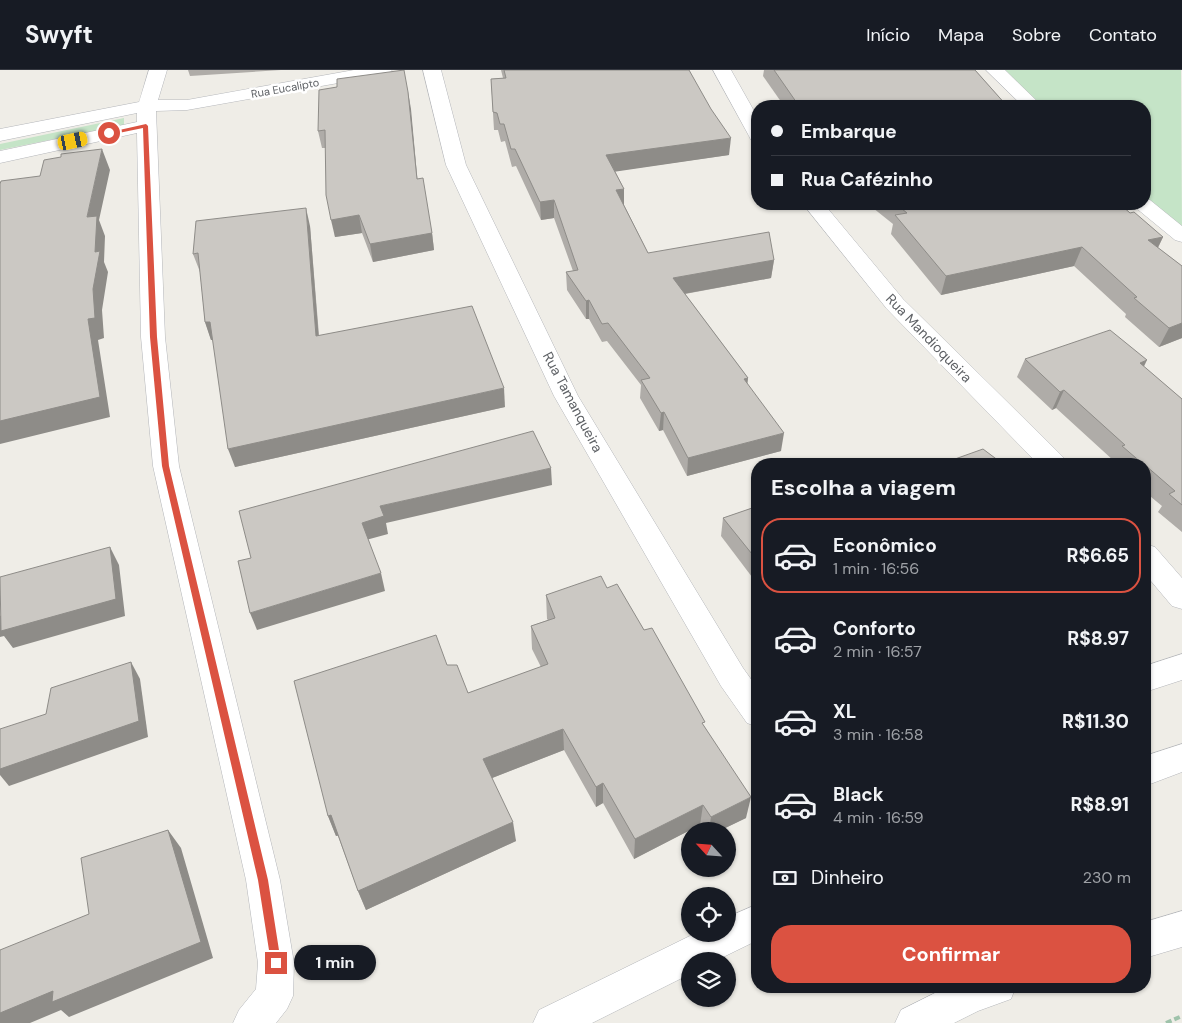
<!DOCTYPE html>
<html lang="pt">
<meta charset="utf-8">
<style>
:root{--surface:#171b24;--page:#242831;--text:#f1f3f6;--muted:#9ea1a6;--line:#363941;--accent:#db5241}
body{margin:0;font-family:"DM Sans",sans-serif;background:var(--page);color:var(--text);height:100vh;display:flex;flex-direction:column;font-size:19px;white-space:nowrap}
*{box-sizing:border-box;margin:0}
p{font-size:16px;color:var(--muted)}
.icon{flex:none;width:28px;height:28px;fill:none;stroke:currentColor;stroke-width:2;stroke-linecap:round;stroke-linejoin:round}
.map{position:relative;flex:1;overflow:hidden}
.drawer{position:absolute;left:751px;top:388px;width:400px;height:535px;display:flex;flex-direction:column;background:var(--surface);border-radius:20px;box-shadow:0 1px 4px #0004}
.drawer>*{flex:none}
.hud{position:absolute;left:751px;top:30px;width:400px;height:110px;border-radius:20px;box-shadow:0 1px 4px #0004;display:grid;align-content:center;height:110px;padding:0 20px;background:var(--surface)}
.needle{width:32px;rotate:296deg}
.controls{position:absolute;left:681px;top:752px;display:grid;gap:10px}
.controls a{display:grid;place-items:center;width:55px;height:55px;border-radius:50%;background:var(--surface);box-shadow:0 1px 4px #0004;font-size:25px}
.end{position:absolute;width:22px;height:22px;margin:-11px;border:6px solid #db5241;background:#fff;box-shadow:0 0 0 2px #fff}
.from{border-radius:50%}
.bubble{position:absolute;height:35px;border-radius:18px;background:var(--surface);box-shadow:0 1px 4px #0004;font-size:16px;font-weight:700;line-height:35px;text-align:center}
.car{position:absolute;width:15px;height:30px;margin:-15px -8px;border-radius:6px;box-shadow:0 0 4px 1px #0007;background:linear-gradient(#f5c518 24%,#345 0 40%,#f5c518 0 76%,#345 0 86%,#f5c518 0)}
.hud b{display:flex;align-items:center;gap:18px;height:48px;font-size:19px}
.hud b+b{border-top:1px solid var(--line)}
.hud i{width:12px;height:12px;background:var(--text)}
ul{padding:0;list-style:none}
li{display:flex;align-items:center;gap:15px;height:75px;margin:0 10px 8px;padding:0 10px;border:2px solid transparent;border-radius:20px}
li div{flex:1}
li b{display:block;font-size:19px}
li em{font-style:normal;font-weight:700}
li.current{border-color:var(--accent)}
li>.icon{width:45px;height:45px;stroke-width:1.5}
h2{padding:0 20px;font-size:22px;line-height:60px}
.pay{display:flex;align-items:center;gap:12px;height:55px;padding:0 20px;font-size:19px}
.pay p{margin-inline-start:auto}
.button{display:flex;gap:10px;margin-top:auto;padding:10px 20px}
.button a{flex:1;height:58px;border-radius:20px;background:var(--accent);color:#fff;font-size:20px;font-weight:700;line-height:58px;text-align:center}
header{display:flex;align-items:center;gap:30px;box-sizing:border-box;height:70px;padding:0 25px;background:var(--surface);border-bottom:1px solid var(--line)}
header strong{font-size:24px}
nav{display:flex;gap:28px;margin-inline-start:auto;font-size:18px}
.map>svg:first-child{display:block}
</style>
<header>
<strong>Swyft</strong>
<nav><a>Início</a><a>Mapa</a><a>Sobre</a><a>Contato</a></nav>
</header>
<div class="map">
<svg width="1182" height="953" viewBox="0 0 1182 953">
<rect width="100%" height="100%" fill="#efede7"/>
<g fill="#c5e4c7">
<path d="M 1005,0 L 1181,0 L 1182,163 L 1145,131 L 1145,36 L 1041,36 Z"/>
<path d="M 124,48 L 124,55 L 0,80 L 0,74 Z"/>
</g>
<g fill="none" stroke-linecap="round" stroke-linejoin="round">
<defs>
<g id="minor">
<path d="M 149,0 L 167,0 L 158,30 L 187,30 L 354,0 L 392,0 L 389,4 L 383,5 L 187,40 L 156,41 L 165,267 L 179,396 L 280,810 L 294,893 L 293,926 L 287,939 L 276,953 L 233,953 L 239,940 L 256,919 L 258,893 L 246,810 L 153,396 L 141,267 L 137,63 L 0,93 L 0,81 L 137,52 L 137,43 L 0,71 L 0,59 L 139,32 Z"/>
<path d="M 423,0 L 441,0 L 466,95 L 578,326 L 743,598 L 758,619 L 758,657 L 747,653 L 721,616 L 554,326 L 446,95 Z"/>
<path d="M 713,0 L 731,0 L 758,48 L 758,72 L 751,70 L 749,66 Z"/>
<path d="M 986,0 L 1005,0 L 1042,36 L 1023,36 Z"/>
<path d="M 1145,128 L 1150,130 L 1182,156 L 1182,172 L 1175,170 L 1136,138 L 1133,134 L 1145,134 Z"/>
<path d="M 803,134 L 824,134 L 903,229 L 1063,387 L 1067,394 L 1038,394 L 887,239 Z"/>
<path d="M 1145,474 L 1155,477 L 1182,508 L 1182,539 L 1172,536 L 1145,504 Z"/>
<path d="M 1182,584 L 1182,610 L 1145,622 L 1145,596 Z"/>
</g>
<g id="tertiary">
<path d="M 1182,674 L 1182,702 L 1145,716 L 1145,686 Z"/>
<path d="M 758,834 L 758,870 L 715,891 L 690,891 L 690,904 L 592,953 L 533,953 L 539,940 L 694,864 L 728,864 L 728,847 Z"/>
<path d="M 1182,841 L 1182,877 L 1145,888 L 1145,852 Z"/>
<path d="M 949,916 L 1016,916 L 1011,929 L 978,941 L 954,953 L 895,953 L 901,940 Z"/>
</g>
</defs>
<use href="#minor" stroke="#b4b6ba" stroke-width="1"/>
<use href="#tertiary" stroke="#b4b6ba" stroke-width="1"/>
<path stroke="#9ec2aa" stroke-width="4" stroke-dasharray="6 3" stroke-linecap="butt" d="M 1166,953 L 1182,946"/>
<use href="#minor" fill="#fff" fill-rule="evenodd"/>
<use href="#tertiary" fill="#fff" fill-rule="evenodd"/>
</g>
<g fill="#afaca8">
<path d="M 188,0 L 281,0 L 190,6 Z"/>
<path d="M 501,0 L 689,0 L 729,85 L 615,101 L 624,119 L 624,135 L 648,183 L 774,190 L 771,208 L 685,224 L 748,308 L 747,313 L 781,381 L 687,406 L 663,360 L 659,361 L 640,328 L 641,315 L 607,271 L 602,272 L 589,249 L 586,249 L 567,220 L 566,202 L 573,201 L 554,148 L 541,150 L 516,96 L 512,97 L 505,71 L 501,72 L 498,60 L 494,60 L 491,9 L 503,8 Z"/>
<path d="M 764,0 L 975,0 L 1007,36 L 784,36 L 763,6 Z"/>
<path d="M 408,22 L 417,109 L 432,163 L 434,180 L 373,192 L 362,163 L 335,167 L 326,78 L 322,78 L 318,61 Z"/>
<path d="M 868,134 L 1120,134 L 1130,143 L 1163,167 L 1158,178 L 1182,196 L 1182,268 L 1159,277 L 1125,247 L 1126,244 L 1074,196 L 941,225 L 891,164 L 893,154 Z"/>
<path d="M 310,156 L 319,265 L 505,337 L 235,397 L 213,270 L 211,270 L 205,252 L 200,202 L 193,184 Z"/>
<path d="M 1025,289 L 1144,297 L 1182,329 L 1182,462 L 1158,442 L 1162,436 L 1145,422 L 1145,394 L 1113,394 L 1114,391 L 1056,338 L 1052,340 L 1017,307 Z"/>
<path d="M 758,436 L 758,505 L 752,507 L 721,466 L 723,448 Z"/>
<path d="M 607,518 L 644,560 L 704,657 L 746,748 L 719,761 L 704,761 L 700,755 L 634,789 L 603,733 L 596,737 L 564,680 L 492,708 L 516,771 L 366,840 L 358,821 L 338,766 L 336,766 L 328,746 L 447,595 L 468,623 L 541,597 L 532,579 L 531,556 L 548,550 L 547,549 L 546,525 Z"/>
</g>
<g fill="#8e8c88">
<path d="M 408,22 L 411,39 L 419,127 L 417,109 Z"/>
<path d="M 731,68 L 729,85 L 606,103 L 606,85 Z"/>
<path d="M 102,79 L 110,100 L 99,150 L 105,166 L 104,192 L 108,202 L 102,240 L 104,268 L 98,270 L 110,347 L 0,374 L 0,351 L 88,249 L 95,182 L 87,147 Z"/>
<path d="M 624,119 L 624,137 L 616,120 Z"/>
<path d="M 554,130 L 554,148 L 541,150 L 540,132 Z"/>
<path d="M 306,138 L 310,156 L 320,284 L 316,266 Z"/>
<path d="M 359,145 L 362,163 L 335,167 L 331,150 Z"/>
<path d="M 432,163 L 434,180 L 373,192 L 370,174 Z"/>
<path d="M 1163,167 L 1154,185 L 1148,170 Z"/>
<path d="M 1082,177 L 1074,196 L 941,225 L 946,206 Z"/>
<path d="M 774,190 L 771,208 L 672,226 L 673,208 Z"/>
<path d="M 589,230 L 589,249 L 586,249 L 586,231 Z"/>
<path d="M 205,252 L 210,252 L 216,270 L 211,270 Z"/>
<path d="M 1182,253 L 1182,268 L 1159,277 L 1169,258 Z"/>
<path d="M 1147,290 L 1138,309 L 1140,293 Z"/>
<path d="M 748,308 L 746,326 L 744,309 Z"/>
<path d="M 504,318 L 505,337 L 235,397 L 228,379 Z"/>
<path d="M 1064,320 L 1056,338 L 1052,340 L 1060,322 Z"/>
<path d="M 664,342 L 663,360 L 659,361 L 661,343 Z"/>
<path d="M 784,363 L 781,381 L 687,406 L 688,388 Z"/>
<path d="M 551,398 L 552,415 L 386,453 L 388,464 L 366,470 L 362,453 L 380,436 Z"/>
<path d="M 110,477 L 119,495 L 125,546 L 13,578 L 4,566 L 0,567 L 0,546 Z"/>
<path d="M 756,489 L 758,489 L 758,505 L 752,507 Z"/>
<path d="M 381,503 L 385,521 L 257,560 L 250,543 Z"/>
<path d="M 131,592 L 140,609 L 148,667 L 9,716 L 0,705 L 0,699 Z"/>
<path d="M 563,659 L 564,680 L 487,710 L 483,689 Z"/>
<path d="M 603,713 L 603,733 L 596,737 L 596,717 Z"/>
<path d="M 751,727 L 746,748 L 719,761 L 709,761 L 711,747 Z"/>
<path d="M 703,735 L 700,755 L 634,789 L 635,769 Z"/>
<path d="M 331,745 L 339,765 L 336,766 L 328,746 Z"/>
<path d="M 513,752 L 516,771 L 366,840 L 358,821 Z"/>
<path d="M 168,760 L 181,778 L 213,888 L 69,947 L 61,940 L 30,953 L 0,953 L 0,941 Z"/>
</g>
<g fill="#cbc8c3" stroke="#8e8c88">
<path d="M 404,0 L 408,22 L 417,109 L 423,108 L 432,163 L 370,174 L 359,145 L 331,150 L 326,125 L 325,60 L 318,61 L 319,20 L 337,17 L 337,9 Z"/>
<path d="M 504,0 L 689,0 L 711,39 L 731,68 L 606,85 L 624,119 L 616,120 L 648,183 L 769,162 L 774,190 L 673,208 L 748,308 L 744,309 L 784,363 L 688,388 L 664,342 L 661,343 L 641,310 L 650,308 L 608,253 L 602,254 L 589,230 L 586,231 L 566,202 L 578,200 L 554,130 L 540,132 L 515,79 L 511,79 L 504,54 L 500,54 L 497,43 L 493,42 L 491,9 L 506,8 Z"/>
<path d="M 774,0 L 975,0 L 1007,36 L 799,36 Z"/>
<path d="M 102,79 L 87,147 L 97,146 L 95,182 L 100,181 L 93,219 L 95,248 L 88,249 L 100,327 L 0,351 L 0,114 L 1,111 L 40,106 L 44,90 L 61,87 L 61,84 Z"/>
<path d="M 896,134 L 1120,134 L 1130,143 L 1134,142 L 1163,167 L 1148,170 L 1182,196 L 1182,253 L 1169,258 L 1134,228 L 1137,227 L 1082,177 L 946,206 L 895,145 L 907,143 Z"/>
<path d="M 306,138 L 316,266 L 472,236 L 504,318 L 228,379 L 210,252 L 205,252 L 198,183 L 193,184 L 196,151 Z"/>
<path d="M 1110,260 L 1147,290 L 1140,293 L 1182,329 L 1182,435 L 1169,424 L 1175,421 L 1145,395 L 1145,394 L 1143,394 L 1122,376 L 1125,375 L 1064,320 L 1060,322 L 1025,289 Z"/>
<path d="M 533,361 L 551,398 L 380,436 L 384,446 L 362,453 L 381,503 L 250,543 L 238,491 L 251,488 L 239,441 Z"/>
<path d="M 983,379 L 1003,394 L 941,394 Z"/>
<path d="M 758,436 L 758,489 L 756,489 L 723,448 Z"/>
<path d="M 110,477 L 116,529 L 1,561 L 0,507 Z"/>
<path d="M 601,506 L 607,518 L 617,514 L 644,560 L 652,558 L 705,652 L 702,653 L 751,727 L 711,747 L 703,735 L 635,769 L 603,713 L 596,717 L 563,659 L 483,689 L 513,752 L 358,821 L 331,745 L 328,746 L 294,611 L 436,565 L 447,595 L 457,595 L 468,623 L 548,594 L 531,556 L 555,548 L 546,525 Z"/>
<path d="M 131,592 L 139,651 L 0,699 L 0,659 L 46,644 L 51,618 Z"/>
<path d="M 168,760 L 201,872 L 52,932 L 53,921 L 0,943 L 0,880 L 89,844 L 81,788 Z"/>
</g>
<path fill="#db5241" d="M 146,54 L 148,56 L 157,267 L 169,396 L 268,810 L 281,893 L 280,896 L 276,898 L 272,896 L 271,893 L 258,810 L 162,396 L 150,267 L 143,58 L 109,65 L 106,63 Z"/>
<g text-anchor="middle" stroke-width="5" stroke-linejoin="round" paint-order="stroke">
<g font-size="11" fill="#5e6165" stroke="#fff">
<text transform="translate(285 18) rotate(-10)" y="4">Rua Eucalipto</text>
</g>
<g font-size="14" fill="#5e6165" stroke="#fff">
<text transform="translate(929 268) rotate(46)" y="5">Rua Mandioqueira</text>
<text transform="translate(573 332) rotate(62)" y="5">Rua Tamanqueira</text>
</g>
</g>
</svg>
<div class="controls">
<a><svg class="needle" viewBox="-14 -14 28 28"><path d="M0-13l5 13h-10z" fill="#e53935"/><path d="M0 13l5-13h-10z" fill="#9ea1a6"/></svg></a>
<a><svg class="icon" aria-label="locate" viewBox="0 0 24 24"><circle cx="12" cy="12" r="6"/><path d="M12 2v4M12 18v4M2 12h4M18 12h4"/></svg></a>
<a><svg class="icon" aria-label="layers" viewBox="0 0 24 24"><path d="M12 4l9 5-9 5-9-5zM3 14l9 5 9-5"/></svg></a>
</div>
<i class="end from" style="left:109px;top:63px"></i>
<i class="end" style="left:276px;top:893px"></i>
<div class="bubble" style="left:294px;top:875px;width:82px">1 min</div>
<i class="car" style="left:73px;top:71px;rotate:78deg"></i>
<div class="hud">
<b><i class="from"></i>Embarque</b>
<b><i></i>Rua Cafézinho</b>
</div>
<section class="drawer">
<h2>Escolha a viagem</h2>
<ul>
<li class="current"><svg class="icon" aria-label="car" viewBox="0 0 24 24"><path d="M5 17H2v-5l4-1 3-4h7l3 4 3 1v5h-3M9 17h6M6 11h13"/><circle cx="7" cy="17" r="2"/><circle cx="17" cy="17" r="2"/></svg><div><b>Econômico</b><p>1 min · 16:56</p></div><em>R$6.65</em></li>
<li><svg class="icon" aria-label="car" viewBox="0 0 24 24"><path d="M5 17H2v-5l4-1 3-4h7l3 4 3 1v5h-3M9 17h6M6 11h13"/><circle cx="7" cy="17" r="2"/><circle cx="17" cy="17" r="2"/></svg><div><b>Conforto</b><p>2 min · 16:57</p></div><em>R$8.97</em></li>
<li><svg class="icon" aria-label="car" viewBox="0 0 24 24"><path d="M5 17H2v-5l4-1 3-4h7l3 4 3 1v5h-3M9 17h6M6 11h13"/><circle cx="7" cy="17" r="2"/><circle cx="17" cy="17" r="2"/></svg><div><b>XL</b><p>3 min · 16:58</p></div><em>R$11.30</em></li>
<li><svg class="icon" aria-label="car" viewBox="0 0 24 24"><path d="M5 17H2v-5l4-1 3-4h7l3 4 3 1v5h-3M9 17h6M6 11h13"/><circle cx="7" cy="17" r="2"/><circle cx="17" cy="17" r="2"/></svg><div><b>Black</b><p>4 min · 16:59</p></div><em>R$8.91</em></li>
</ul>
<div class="pay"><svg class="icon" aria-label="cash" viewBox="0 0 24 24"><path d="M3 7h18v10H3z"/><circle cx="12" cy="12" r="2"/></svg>Dinheiro<p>230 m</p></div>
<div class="button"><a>Confirmar</a></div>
</section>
</div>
